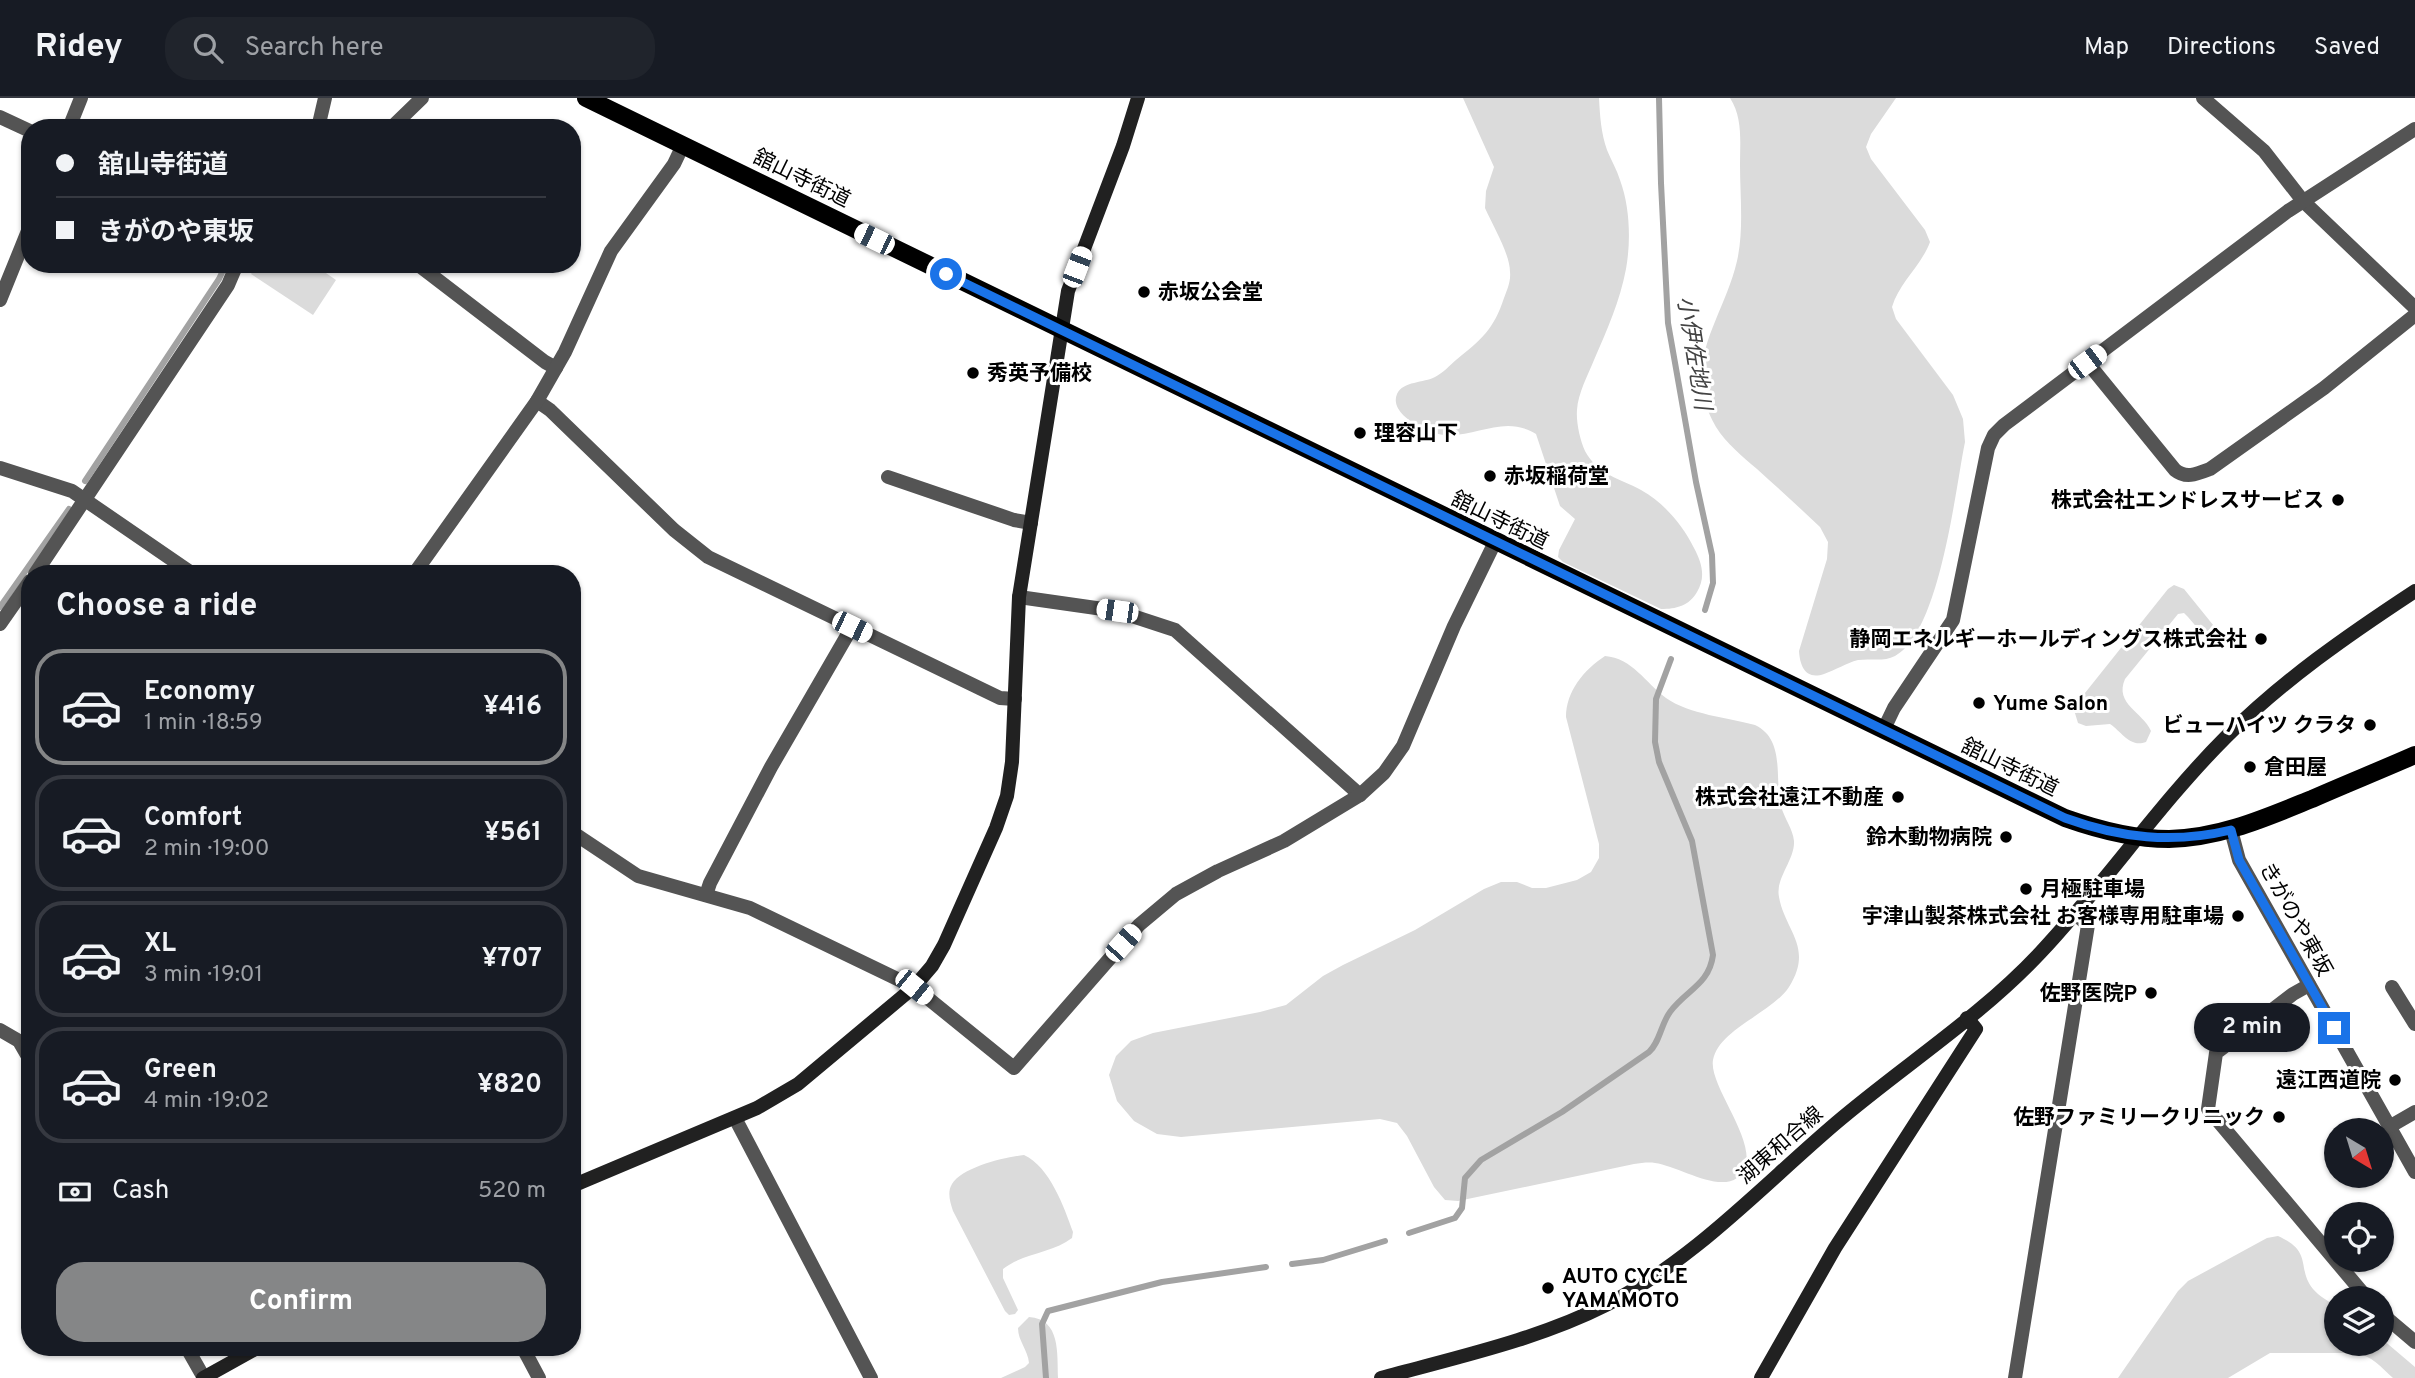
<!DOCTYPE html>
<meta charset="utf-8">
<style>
:root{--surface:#171b24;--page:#20242c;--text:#f1f3f6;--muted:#9ea1a6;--line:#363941;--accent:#858687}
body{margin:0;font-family:Overpass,"Noto Sans JP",sans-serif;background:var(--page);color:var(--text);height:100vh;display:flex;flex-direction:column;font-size:26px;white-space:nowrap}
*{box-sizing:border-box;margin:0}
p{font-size:23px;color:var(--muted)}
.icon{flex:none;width:38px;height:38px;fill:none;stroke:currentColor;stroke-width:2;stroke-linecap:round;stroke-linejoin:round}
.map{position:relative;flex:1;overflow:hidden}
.panel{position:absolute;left:21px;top:467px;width:560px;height:791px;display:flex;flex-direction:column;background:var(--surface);border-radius:28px;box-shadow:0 2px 5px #0004}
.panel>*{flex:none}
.banner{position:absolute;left:21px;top:21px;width:560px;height:154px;border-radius:28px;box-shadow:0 2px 5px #0004;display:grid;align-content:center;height:154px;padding:0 35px;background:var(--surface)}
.needle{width:46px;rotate:142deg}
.fabs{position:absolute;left:2324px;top:1020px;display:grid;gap:14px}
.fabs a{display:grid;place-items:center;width:70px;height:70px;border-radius:50%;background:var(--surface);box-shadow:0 2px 5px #0004;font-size:35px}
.end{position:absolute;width:32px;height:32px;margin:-16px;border:9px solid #1a73e8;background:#fff;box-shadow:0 0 0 4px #fff}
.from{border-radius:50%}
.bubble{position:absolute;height:49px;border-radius:24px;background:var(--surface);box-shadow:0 2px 5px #0004;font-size:23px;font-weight:700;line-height:49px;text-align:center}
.car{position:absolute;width:21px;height:42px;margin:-21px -10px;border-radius:9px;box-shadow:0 0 5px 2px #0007;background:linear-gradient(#fff 24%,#345 0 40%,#fff 0 76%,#345 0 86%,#fff 0)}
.banner b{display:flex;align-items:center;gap:24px;height:66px;font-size:26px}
.banner b+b{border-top:2px solid var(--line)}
.banner i{width:18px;height:18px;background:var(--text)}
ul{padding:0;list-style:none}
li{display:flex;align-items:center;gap:21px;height:116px;margin:0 14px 10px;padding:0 21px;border:4px solid var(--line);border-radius:28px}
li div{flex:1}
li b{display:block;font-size:26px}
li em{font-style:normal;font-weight:700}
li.active{border-color:var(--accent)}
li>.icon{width:63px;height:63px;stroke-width:1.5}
h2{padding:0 35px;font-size:32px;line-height:84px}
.pay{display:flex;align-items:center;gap:18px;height:77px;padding:0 35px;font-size:26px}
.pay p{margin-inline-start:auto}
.cta{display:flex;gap:14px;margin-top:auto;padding:14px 35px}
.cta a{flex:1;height:80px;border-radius:28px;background:var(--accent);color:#fff;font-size:28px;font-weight:700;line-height:80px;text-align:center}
header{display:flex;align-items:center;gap:42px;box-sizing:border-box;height:98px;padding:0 35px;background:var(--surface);border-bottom:2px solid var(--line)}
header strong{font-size:33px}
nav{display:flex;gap:38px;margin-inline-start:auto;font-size:24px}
.search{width:490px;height:63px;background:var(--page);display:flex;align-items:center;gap:18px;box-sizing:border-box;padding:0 24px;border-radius:28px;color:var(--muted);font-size:26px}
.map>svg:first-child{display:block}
</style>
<header>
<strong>Ridey</strong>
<div class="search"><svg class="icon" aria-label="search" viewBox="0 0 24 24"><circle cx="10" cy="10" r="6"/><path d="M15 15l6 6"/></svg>Search here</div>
<nav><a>Map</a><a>Directions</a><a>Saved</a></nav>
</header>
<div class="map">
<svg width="2415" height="1280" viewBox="0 0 2415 1280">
<rect width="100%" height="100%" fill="#fff"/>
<g fill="#dbdbdb">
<path d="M 1463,0 L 1599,0 C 1600,18 1601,35 1607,52 C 1611,62 1617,72 1620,82 C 1630,109 1631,143 1626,171 C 1620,203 1607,232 1594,262 C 1588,277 1578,295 1577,312 C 1576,324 1580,342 1585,353 C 1598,377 1619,380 1641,392 C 1664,405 1682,426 1694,450 C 1702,465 1706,479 1697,494 C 1689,508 1676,511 1661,511 L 1563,464 L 1558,459 L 1559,452 L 1575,421 L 1560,408 L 1536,336 C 1496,311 1462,355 1418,328 C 1408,322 1391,310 1397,296 C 1403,283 1424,285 1435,279 C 1443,275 1450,267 1456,262 C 1481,242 1494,231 1504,200 C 1507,192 1511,183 1510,174 C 1510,156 1493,128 1485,110 L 1486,93 L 1494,69 Z"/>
<path d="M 1730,0 L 1896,0 L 1871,36 L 1866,49 L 1871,61 L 1925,132 L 1930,144 C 1921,168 1899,185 1892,209 L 1896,221 L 1953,297 L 1963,321 L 1965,344 C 1955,393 1940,534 1895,558 C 1884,564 1870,560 1858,562 C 1846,565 1836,572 1824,576 C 1806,582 1800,569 1799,553 L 1827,461 L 1828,444 L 1820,429 C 1799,409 1778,390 1757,371 C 1743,359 1726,345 1716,329 C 1679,265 1723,223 1737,163 C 1744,132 1740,98 1740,67 C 1740,44 1743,20 1730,0 Z"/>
<path d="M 258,166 L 313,166 L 336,182 L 313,217 L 251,176 Z"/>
<path d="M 2174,487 L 2184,491 L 2222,538 L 2225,544 L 2222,549 L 2217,550 L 2212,547 L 2188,519 L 2184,515 L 2178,516 L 2125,581 C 2114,606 2143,614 2151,633 L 2146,644 C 2130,650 2122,634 2110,626 L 2086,628 L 2078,625 L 2074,612 L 2077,605 L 2168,491 Z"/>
<path d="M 1605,558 C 1632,560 1646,585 1666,600 C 1688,616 1729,620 1755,627 C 1786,642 1774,680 1781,708 C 1784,720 1793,731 1794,743 C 1795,762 1775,780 1779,799 C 1785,833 1814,849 1789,889 C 1772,915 1719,931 1713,962 C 1708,991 1770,1056 1737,1080 C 1717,1094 1678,1068 1655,1065 C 1649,1064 1641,1065 1634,1066 L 1458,1103 L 1445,1102 L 1434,1089 L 1407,1038 L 1397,1025 L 1380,1021 L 1181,1039 L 1157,1036 L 1134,1023 L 1117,1003 L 1109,977 L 1116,958 L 1131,943 L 1153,935 L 1260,914 L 1286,907 L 1323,878 L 1343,867 L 1415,832 L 1484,791 L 1501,784 L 1517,784 L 1532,790 L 1546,790 L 1577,782 L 1591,774 L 1599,760 L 1599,746 L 1566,619 C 1566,593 1584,572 1605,558 Z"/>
<path d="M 1024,1057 C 1050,1069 1064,1109 1073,1134 L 1072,1140 C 1053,1155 1023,1155 1003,1171 L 1003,1180 L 1018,1212 L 1015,1216 L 1009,1217 L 1005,1213 L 953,1113 C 950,1104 947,1094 952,1086 C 962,1069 1006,1059 1024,1057 Z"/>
<path d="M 2278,1138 C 2314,1154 2296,1170 2313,1191 C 2319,1198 2328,1203 2336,1208 L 2336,1246 L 2382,1246 L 2382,1241 L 2415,1269 L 2415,1280 L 2393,1280 C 2381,1269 2372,1258 2356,1255 L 2270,1255 L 2228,1280 L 2118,1280 L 2178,1193 L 2188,1183 L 2267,1140 Z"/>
<path d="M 1029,1219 C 1061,1221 1057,1256 1058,1280 L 1001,1280 L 1025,1269 L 1029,1265 C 1028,1252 1018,1243 1018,1230 Z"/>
</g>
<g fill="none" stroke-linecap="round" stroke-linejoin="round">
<g stroke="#a2a2a2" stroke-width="6">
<path d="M 1659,0 L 1661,85 L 1668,225 L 1696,384 L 1712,457 L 1713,485 L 1705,512"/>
<path d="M 85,383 L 219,181 L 226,166"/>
<path d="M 0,509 L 69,411"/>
<path d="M 1409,1135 L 1455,1120 L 1462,1110 L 1465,1080 L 1481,1062 L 1562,1014 L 1649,954 C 1660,944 1661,926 1670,914 C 1686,892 1709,887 1713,857 L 1692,743 L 1659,664 L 1655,644 L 1656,601 L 1671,561"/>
<path d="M 1292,1166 L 1323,1162 L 1385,1143"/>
<path d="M 1046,1280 L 1042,1226 L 1048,1213 L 1162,1184 L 1266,1169"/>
</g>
<g stroke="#545454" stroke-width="14">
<path d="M 2203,0 L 2264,53 L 2303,103 L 2415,210"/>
<path d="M 0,19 L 30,33"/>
<path d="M 392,29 L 422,0"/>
<path d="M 69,30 L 81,0"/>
<path d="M 318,30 L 325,0"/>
<path d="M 417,166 L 545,264 L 556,270"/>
<path d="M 0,202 L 30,128"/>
<path d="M 2087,264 L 2175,372 C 2186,381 2197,376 2210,371 L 2324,290 L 2415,217"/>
<path d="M 537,303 L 550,312 L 674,432 L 708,459 L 1000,600 L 1015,601"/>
<path d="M 0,370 L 72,393 L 193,476"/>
<path d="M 888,379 L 1014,422 L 1031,425"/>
<path d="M 35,476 L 228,187 L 237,166"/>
<path d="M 414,476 L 537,303 L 565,254 L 611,153 L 674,66 L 683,47"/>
<path d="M 1019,499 L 1117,513 L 1175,532 L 1360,697"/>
<path d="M 0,526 L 30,483"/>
<path d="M 1883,633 L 1894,610 L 1953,522 L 1988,350 L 1994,337 L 2004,327 L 2288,113 L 2415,31"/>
<path d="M 2231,732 L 2239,762 L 2415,1074"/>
<path d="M 572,734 L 638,778 L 750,810 L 914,889 L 1014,970 L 1139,827 L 1176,796 L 1218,773 L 1284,743 L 1360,697 L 1384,675 L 1403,648 L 1454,528 L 1495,444"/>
<path d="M 706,797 L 710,785 L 771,669 L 852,529"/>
<path d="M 2309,887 L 2293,896 L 2216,955 L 2208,1011 L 2367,1200"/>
<path d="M 2392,889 L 2415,926"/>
<path d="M 0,932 L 19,943 L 30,962"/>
<path d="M 735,1020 L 871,1280"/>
<path d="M 2389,1029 L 2415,1014"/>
<path d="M 2382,1216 L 2415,1244"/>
<path d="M 187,1250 L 204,1280"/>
<path d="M 523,1250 L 539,1280"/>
<path d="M 2015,1280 L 2088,827 L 2075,816"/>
</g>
<g stroke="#212121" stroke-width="14">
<path d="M 572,1088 L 757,1010 L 798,986 L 914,889 L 932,868 L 944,847 L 996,730 L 1007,698 L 1012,664 L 1019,499 L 1068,193 L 1123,48 L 1138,0"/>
<path d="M 203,1280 L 257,1250"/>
<path d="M 1381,1280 C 1457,1259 1537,1242 1608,1206 C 1695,1161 1762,1088 1836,1025 C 1903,968 1980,919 2040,855 C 2105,786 2159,706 2226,639 C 2283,582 2348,537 2415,493"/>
<path d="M 1761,1280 L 1835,1150 L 1976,931 L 1967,920"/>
</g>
<path stroke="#000" stroke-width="18" d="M 586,0 L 2065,720 C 2099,732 2133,741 2169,741 C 2220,740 2265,720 2312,701 C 2346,686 2381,672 2415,657"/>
</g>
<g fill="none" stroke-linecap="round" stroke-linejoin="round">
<path stroke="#1a73e8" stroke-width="9" d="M 946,176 L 2065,720 C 2120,740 2173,746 2231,732 L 2239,762 L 2334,930"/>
</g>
<g fill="#000" stroke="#fff" stroke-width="2.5">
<circle cx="1144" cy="194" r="7"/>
<circle cx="973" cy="275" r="7"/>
<circle cx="1360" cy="335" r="7"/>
<circle cx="1490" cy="378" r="7"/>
<circle cx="2338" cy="402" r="7"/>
<circle cx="2261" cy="541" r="7"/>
<circle cx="1979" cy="605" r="7"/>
<circle cx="2370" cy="627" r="7"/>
<circle cx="2250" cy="669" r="7"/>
<circle cx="1898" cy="699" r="7"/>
<circle cx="2006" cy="739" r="7"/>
<circle cx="2026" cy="791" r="7"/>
<circle cx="2238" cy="818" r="7"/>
<circle cx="2151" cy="895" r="7"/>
<circle cx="2395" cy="982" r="7"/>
<circle cx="2279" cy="1019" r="7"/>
<circle cx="1548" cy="1190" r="7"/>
</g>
<g text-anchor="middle" stroke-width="6" stroke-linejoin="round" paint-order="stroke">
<g font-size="21" fill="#000" stroke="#fff">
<text transform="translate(802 80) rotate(26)" y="7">舘山寺街道</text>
<text transform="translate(1500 422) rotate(26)" y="7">舘山寺街道</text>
<text transform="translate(2010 669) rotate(26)" y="7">舘山寺街道</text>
<text transform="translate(2296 821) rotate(61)" y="7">きがのや東坂</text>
<text transform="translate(1780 1047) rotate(-41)" y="7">湖東和合線</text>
</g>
<g font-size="21" font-weight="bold" fill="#000" stroke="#fff" text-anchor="end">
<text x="1158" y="201" text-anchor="start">赤坂公会堂</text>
<text x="987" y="282" text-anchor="start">秀英予備校</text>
<text x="1374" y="342" text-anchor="start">理容山下</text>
<text x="1504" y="385" text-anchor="start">赤坂稲荷堂</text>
<text x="2324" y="409">株式会社エンドレスサービス</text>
<text x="2247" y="548">静岡エネルギーホールディングス株式会社</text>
<text x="1993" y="612" text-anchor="start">Yume Salon</text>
<text x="2356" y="634">ビューハイツ クラタ</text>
<text x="2264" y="676" text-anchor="start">倉田屋</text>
<text x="1884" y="706">株式会社遠江不動産</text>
<text x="1992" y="746">鈴木動物病院</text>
<text x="2040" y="798" text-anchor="start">月極駐車場</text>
<text x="2224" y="825">宇津山製茶株式会社 お客様専用駐車場</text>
<text x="2137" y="902">佐野医院P</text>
<text x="2381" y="989">遠江西道院</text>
<text x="2265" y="1026">佐野ファミリークリニック</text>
<text x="1562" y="1185" text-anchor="start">AUTO CYCLE<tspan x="1562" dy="24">YAMAMOTO</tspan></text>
</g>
<g font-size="23" font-style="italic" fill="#434343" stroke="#fff">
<text transform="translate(1695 255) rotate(81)" y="8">小伊佐地川</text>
</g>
</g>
</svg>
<div class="fabs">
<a><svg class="needle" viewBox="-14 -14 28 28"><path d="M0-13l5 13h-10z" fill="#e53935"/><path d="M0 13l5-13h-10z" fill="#9ea1a6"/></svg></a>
<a><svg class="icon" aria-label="locate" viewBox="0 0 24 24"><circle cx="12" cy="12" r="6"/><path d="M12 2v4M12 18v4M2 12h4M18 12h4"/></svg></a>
<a><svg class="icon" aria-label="layers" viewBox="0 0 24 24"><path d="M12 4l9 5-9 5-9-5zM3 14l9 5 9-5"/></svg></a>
</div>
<i class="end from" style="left:946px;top:176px"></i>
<i class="end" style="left:2334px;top:930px"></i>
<div class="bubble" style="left:2194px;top:905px;width:116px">2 min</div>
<i class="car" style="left:874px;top:141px;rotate:296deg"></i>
<i class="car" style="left:1077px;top:169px;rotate:21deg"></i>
<i class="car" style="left:2087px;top:264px;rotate:53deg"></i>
<i class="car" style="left:1117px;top:513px;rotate:278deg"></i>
<i class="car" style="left:852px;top:529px;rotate:116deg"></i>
<i class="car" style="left:1123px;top:845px;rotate:42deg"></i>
<i class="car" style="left:914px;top:889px;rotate:129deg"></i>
<div class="banner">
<b><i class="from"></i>舘山寺街道</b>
<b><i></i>きがのや東坂</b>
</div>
<section class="panel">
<h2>Choose a ride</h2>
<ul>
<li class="active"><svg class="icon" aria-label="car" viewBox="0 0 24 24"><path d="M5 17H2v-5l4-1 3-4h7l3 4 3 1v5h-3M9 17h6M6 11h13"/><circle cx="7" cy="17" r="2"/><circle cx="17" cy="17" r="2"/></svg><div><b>Economy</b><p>1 min · 18:59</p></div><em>¥416</em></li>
<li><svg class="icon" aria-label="car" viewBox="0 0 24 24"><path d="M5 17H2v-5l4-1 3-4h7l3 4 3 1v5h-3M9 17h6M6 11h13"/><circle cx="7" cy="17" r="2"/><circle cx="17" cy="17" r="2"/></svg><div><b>Comfort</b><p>2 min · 19:00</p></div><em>¥561</em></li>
<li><svg class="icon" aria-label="car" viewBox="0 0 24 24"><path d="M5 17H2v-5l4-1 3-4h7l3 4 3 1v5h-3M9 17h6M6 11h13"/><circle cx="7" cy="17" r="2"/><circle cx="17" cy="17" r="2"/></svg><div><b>XL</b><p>3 min · 19:01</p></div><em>¥707</em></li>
<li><svg class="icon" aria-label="car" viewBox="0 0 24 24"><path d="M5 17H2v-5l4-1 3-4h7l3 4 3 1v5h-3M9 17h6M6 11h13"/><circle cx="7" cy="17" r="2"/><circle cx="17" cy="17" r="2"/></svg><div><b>Green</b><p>4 min · 19:02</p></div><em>¥820</em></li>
</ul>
<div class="pay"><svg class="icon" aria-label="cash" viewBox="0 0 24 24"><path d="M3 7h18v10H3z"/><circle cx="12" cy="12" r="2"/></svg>Cash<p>520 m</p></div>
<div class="cta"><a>Confirm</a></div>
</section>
</div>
